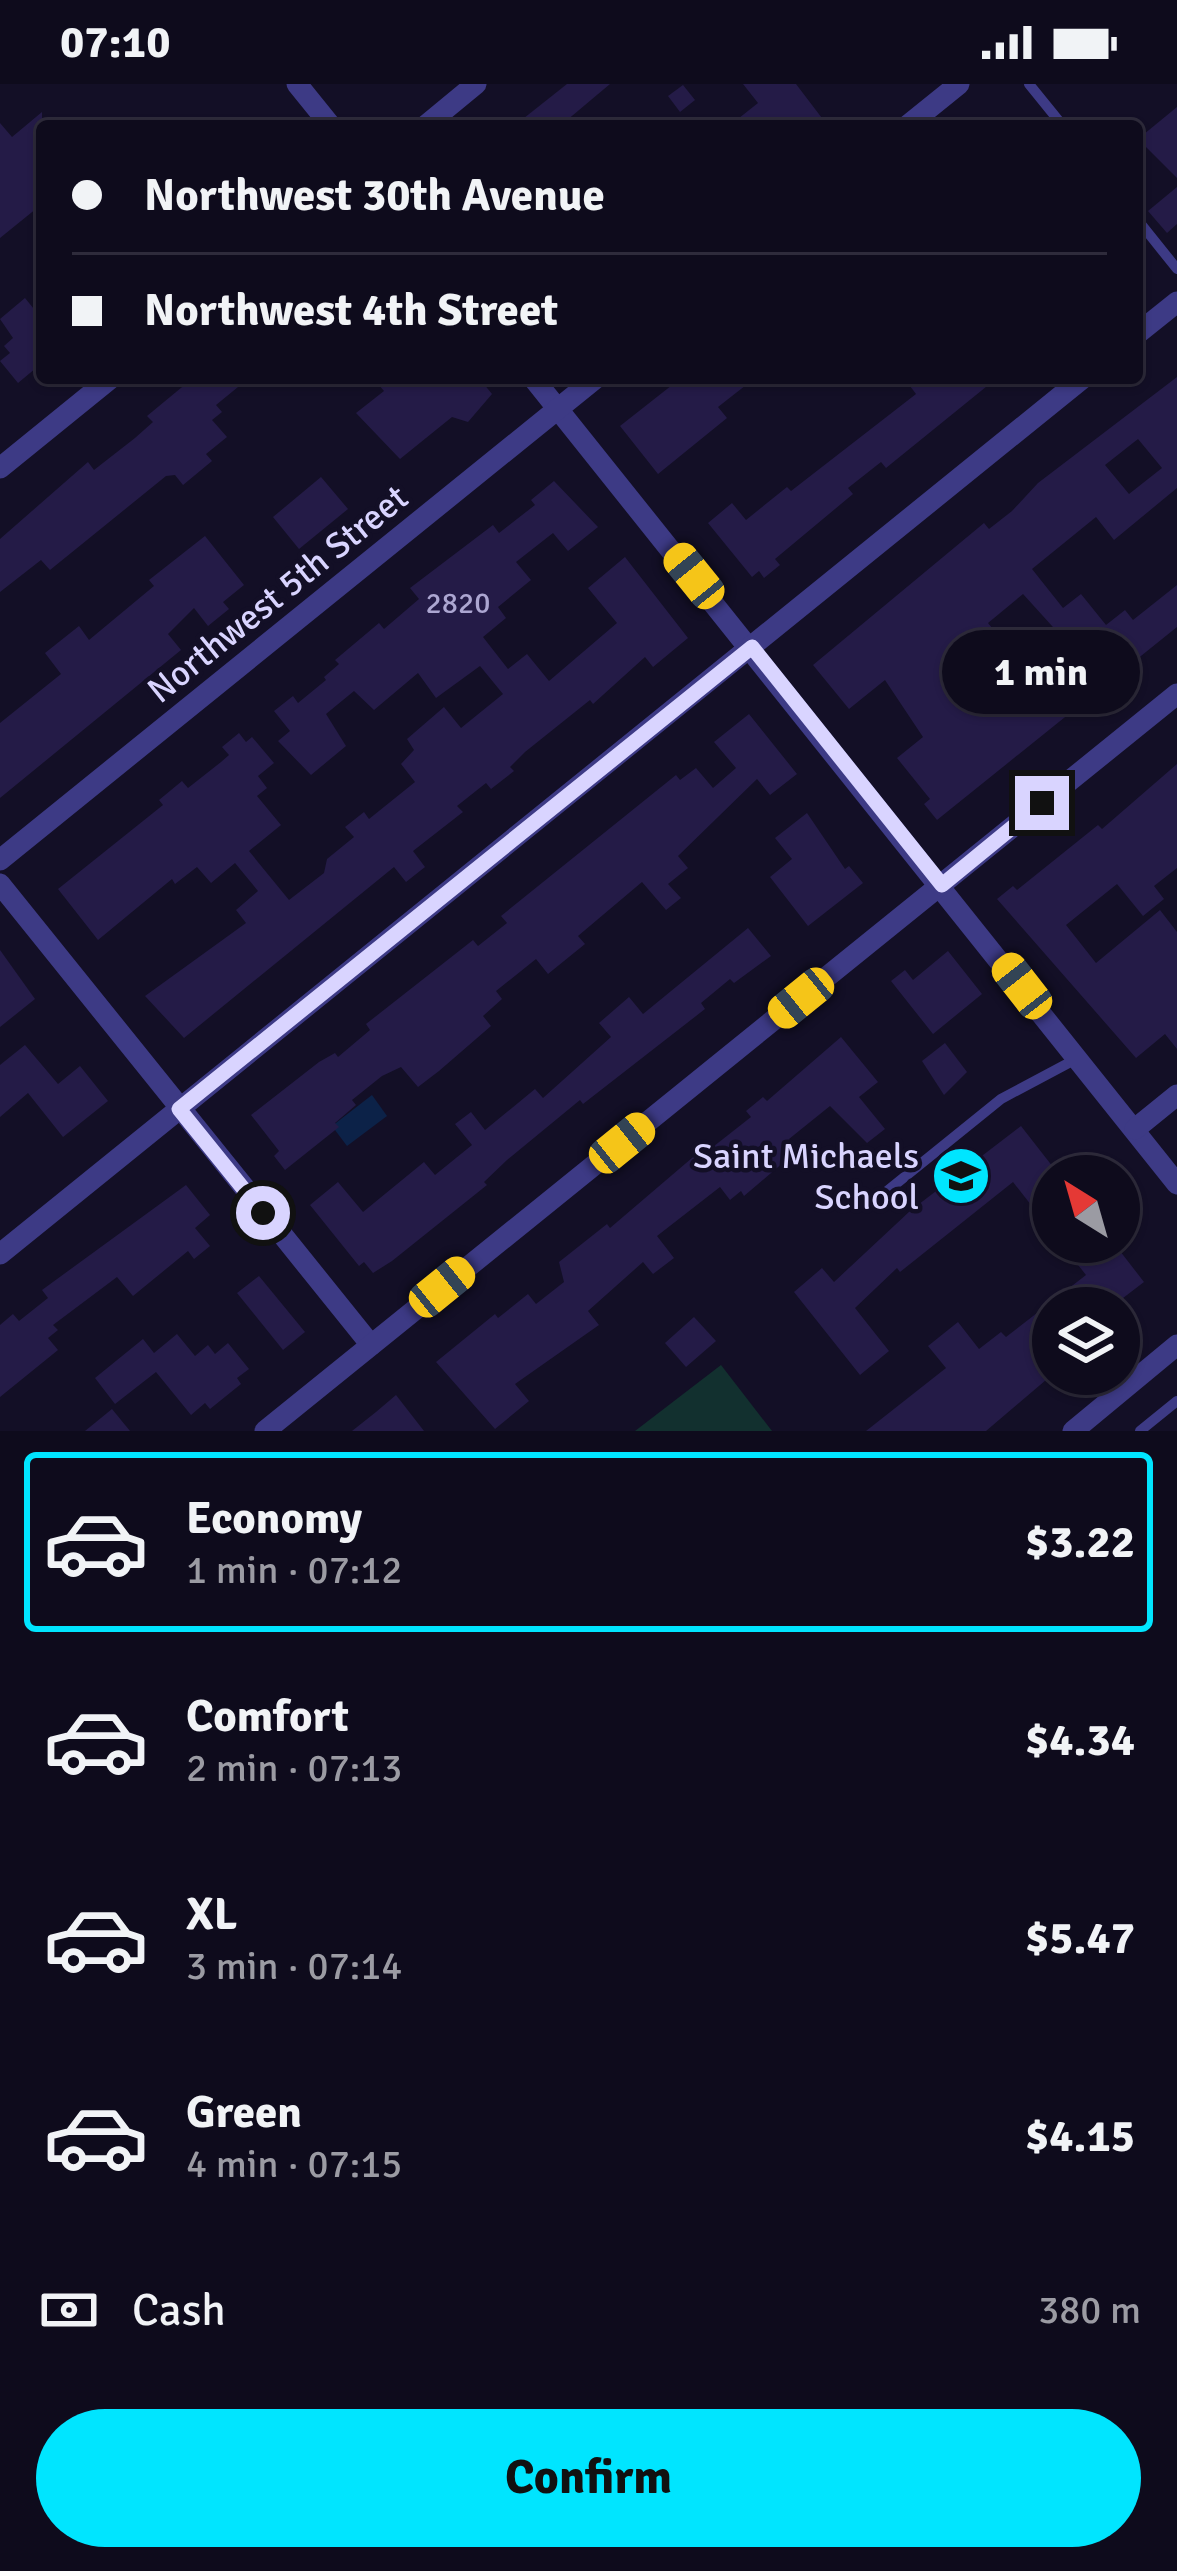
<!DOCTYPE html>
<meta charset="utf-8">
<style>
:root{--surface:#0e0b1c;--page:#1c1929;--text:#f1f3f6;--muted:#9b9ba3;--line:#2e2b3b;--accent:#00e5ff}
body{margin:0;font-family:Signika,sans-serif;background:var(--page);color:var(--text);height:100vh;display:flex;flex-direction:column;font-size:45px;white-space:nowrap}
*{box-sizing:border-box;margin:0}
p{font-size:39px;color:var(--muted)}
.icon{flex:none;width:66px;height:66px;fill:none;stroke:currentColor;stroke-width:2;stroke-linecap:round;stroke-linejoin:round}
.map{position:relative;height:1347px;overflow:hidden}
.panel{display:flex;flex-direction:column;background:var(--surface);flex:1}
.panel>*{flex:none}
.banner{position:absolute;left:36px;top:36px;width:1107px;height:264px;border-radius:12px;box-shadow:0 3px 9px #0004,0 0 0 3px var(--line);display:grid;align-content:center;height:264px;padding:0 36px;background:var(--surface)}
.needle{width:78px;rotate:323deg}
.controls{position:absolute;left:1032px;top:1071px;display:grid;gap:24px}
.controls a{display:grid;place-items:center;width:108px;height:108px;border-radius:50%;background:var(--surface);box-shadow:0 3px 9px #0004,0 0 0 3px var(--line);font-size:60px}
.end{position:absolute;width:54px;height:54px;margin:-27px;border:15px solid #d9d4ff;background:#111;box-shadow:0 0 0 6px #111}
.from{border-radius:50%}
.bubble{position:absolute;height:84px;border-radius:42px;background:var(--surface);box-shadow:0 3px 9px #0004,0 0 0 3px var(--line);font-size:39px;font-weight:800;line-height:84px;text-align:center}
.car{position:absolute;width:36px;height:72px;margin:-36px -18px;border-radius:15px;box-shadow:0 0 9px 3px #0007;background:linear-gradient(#f5c518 24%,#345 0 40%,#f5c518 0 76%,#345 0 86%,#f5c518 0)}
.banner b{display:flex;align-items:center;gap:42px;height:114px;font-size:45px}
.banner b+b{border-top:3px solid var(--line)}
.banner i{width:30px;height:30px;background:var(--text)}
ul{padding:21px 0 0;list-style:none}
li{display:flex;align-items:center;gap:36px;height:180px;margin:0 24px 18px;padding:0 12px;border:6px solid transparent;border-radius:12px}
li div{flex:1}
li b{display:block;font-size:45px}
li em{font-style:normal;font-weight:800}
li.current{border-color:var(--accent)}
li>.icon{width:108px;height:108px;stroke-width:1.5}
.pay{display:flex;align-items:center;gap:30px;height:132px;padding:0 36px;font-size:45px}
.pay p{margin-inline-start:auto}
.action{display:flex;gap:24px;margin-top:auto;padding:24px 36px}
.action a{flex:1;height:138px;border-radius:72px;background:var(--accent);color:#111;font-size:48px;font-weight:800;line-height:138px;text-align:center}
.status{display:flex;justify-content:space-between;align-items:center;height:84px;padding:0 60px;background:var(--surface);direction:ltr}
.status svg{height:33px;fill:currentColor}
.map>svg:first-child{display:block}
</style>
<div class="status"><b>07:10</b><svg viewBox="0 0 49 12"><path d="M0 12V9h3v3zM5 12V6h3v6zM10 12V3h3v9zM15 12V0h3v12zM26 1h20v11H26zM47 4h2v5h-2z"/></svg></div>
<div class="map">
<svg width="1177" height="1347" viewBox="0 0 1177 1347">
<rect width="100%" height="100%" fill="#130f26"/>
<path fill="#12302f" d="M 721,1281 L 772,1347 L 635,1347 Z"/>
<path fill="#0c2248" d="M 372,1011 L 387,1032 L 347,1062 L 332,1042 Z"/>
<g fill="#241b47" fill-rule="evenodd">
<path d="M 567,0 L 610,0 L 560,42 L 514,42 Z"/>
<path d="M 743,0 L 796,0 L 828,42 L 729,42 L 758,19 Z"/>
<path d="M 683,1 L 695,16 L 680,28 L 668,12 Z"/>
<path d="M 1177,23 L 1177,94 L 1138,55 Z"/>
<path d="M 42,28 L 42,120 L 0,154 L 0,39 L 12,53 Z"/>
<path d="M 1177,103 L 1177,140 L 1167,149 L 1148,127 Z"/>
<path d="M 25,214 L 42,235 L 42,279 L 18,299 L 0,277 L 10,269 L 4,262 L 13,254 L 0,235 Z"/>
<path d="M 1177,293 L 1177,404 L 1114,456 L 1096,433 L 1032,485 L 1063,524 L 1081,510 L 1106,541 L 1125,526 L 1133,536 L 1177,501 L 1177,543 L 937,736 L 924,720 L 930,715 L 897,674 L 923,653 L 885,596 L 849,625 L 813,581 L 984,439 L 989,445 L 1012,427 L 1038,399 ZM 1138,355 L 1162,384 L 1129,410 L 1105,381 ZM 1023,510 L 1062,553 L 1025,585 L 988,539 Z"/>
<path d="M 193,294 L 249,294 L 216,321 L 222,328 L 212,336 L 227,353 L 206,370 L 212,377 L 183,401 L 175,391 L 166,392 L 50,486 L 41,476 L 0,508 L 0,455 L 88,378 L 94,386 L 135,354 L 153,338 L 147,332 Z"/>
<path d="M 373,294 L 479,294 L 492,310 L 468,338 L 452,333 L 400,375 L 356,329 L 384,307 Z"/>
<path d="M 681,294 L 755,294 L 718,323 L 727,334 L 658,390 L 620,342 Z"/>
<path d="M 920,294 L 997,294 L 886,384 L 881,378 L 848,404 L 853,410 L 775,475 L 780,481 L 764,494 L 759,487 L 752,493 L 708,439 L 732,419 L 746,436 L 787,403 L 791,407 L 916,310 L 910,302 Z"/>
<path d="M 321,393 L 348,425 L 299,465 L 273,433 Z"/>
<path d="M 554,397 L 598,443 L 568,467 L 553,449 L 516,478 L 531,496 L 498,523 L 506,534 L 483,553 L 508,585 L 527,570 L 549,597 L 617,539 L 588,504 L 625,473 L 688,554 L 653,583 L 645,573 L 593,620 L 590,616 L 525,668 L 510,683 L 514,687 L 491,705 L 486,699 L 457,722 L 463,728 L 413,767 L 425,783 L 406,798 L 394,783 L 184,954 L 145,912 L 246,839 L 236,826 L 258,807 L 235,779 L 211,799 L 197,783 L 175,800 L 172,795 L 98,856 L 58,805 L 163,721 L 159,716 L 182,697 L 188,704 L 221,678 L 229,671 L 222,663 L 239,649 L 246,658 L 252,653 L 274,679 L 258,692 L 267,704 L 257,712 L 281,741 L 249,767 L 289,816 L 324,789 L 327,775 L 354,753 L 345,743 L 364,728 L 369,735 L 415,698 L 401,680 L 414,666 L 407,655 L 444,623 L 461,644 L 503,610 L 480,582 L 436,614 L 418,589 L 374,626 L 354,607 L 326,630 L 346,662 L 311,691 L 278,657 L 290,647 L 274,627 L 293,612 L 298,619 L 326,596 L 324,593 L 339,580 L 335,576 L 379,539 L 384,545 L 419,515 L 410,504 L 493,441 L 499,449 L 535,421 L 531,416 Z"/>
<path d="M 205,452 L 244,501 L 223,518 L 229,525 L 208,542 L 194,524 L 168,550 L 181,566 L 0,714 L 0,639 L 61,590 L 45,569 L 79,542 L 89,556 L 154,502 L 149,496 Z"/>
<path d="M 749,630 L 797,690 L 770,711 L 757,695 L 678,772 L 688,784 L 668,800 L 681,814 L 666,826 L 642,798 L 578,852 L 585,860 L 548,890 L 536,875 L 496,907 L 502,915 L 483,932 L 491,942 L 439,987 L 418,1003 L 401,983 L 382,992 L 352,1016 L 356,1021 L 335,1039 L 339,1043 L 285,1086 L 274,1072 L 279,1067 L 251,1031 L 319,978 L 335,969 L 338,973 L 370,946 L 366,940 L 473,856 L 478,862 L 507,839 L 501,832 L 676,691 L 680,696 L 696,684 L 713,704 L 736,684 L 714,658 Z"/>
<path d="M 1177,680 L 1177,784 L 1154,802 L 1164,815 L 1143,832 L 1117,800 L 1066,841 L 1096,879 L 1160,826 L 1177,848 L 1177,965 L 1165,950 L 1136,974 L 997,815 L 1013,802 L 1017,806 L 1098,741 L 1102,745 Z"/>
<path d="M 807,729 L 845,785 L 849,782 L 863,799 L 808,842 L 770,793 L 792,775 L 775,754 Z"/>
<path d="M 748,844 L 771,872 L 734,899 L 730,895 L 701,919 L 705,925 L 583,1020 L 580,1016 L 507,1076 L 484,1098 L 487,1101 L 392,1177 L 373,1189 L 364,1178 L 359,1182 L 310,1121 L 338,1098 L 363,1128 L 424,1078 L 435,1091 L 472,1061 L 455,1040 L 471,1028 L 485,1046 L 535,1005 L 543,1014 L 611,953 L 599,939 L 629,913 L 643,930 Z"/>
<path d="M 0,866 L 35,915 L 0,943 Z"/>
<path d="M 948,867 L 982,910 L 933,950 L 891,897 L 905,886 L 913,896 Z"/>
<path d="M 841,953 L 878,998 L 859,1013 L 885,1045 L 867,1059 L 830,1022 L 789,1055 L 798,1066 L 744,1112 L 741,1107 L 730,1116 L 720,1103 L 657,1152 L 674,1174 L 653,1190 L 643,1178 L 588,1227 L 599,1241 L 515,1300 L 529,1317 L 495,1345 L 436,1278 L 495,1230 L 498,1234 L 528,1210 L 536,1220 L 564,1198 L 559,1178 L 607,1140 L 610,1144 L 706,1062 L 709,1066 L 751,1033 L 746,1027 L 763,1013 L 767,1017 Z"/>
<path d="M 945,959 L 967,988 L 944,1011 L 922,977 Z"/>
<path d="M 25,961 L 58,1000 L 80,982 L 108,1017 L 63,1053 L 28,1009 L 0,1033 L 0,981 Z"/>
<path d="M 1021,1042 L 1053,1083 L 1053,1149 L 1013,1098 L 900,1188 L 897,1184 L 855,1224 L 889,1267 L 860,1291 L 794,1208 L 822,1184 L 834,1198 L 910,1127 Z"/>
<path d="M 186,1101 L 210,1131 L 195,1144 L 210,1162 L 194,1175 L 188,1167 L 133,1212 L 117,1193 L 53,1241 L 58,1246 L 48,1254 L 58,1266 L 0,1313 L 0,1241 L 13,1230 L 19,1237 L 48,1214 L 42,1206 Z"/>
<path d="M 1060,1158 L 1113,1158 L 1144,1198 L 1110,1224 L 1053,1224 L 1053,1269 L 1043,1277 L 1053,1290 L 986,1347 L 866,1347 L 946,1284 L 928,1262 L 958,1238 L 979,1265 L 1001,1248 L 1006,1253 L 1086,1191 Z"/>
<path d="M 259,1192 L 305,1248 L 283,1266 L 237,1209 Z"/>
<path d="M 694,1233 L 716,1257 L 686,1283 L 665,1259 Z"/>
<path d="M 177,1250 L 195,1272 L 208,1261 L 215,1270 L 228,1259 L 249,1285 L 237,1294 L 241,1300 L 210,1325 L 205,1319 L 191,1331 L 156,1288 L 115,1320 L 95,1294 L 143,1255 L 154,1269 Z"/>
<path d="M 396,1311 L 424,1347 L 352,1347 L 376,1328 Z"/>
<path d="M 112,1325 L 130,1347 L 85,1347 Z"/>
</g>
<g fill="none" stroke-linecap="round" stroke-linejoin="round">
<g stroke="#3d3a85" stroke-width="10">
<path d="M 1029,0 L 1063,42"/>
<path d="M 1137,135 L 1177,185"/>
<path d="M 876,1116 L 1001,1015 L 1078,974"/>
<path d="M 1140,1347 L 1177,1317"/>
</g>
<g stroke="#3d3a85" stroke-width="21">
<path d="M 297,0 L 331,42"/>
<path d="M 425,42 L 476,0"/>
<path d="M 907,42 L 959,0"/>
<path d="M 1137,250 L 1177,218"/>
<path d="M 533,294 L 1177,1100"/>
<path d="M 0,384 L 111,294"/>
<path d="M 0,776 L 596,294"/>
<path d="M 0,800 L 371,1261"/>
<path d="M 1135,1045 L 1177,1011"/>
<path d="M 0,1170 L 1083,294"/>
<path d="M 265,1347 L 1177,610"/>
<path d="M 1073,1347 L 1177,1261"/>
</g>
</g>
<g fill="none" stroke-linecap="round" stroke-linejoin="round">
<path stroke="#d9d4ff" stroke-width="15" d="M 263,1129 L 179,1025 L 752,563 L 942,801 L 1042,719"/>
</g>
<defs>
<symbol id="school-disc" viewBox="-11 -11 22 22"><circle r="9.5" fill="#00e5ff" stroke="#130f26"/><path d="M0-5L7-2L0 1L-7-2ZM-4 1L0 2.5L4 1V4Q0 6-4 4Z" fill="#111"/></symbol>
</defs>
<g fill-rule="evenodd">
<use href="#school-disc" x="928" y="1059" width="66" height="66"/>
</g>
<g text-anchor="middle" stroke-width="9" stroke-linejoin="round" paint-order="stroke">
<g font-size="30" fill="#aca6d1">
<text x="458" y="529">2820</text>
</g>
<g font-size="36" fill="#d9d4ff" stroke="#130f26">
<text transform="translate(277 509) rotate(-39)" y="13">Northwest 5th Street</text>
</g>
<g font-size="36" fill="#d9d4ff" stroke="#130f26" text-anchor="end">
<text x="919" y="1084">Saint Michaels<tspan x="919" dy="41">School</tspan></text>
</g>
</g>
</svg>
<div class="controls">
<a><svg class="needle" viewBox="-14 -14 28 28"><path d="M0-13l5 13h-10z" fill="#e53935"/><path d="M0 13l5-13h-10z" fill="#9b9ba3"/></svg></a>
<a><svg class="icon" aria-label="layers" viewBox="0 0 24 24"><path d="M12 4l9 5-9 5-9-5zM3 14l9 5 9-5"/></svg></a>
</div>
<i class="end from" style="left:263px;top:1129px"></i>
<i class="end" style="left:1042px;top:719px"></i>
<div class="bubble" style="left:942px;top:546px;width:198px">1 min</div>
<i class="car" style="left:694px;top:492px;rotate:321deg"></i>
<i class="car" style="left:1022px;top:902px;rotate:322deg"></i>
<i class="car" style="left:801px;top:914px;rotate:231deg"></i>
<i class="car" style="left:622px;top:1059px;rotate:51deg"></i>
<i class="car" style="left:442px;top:1203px;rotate:51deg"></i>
<div class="banner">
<b><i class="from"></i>Northwest 30th Avenue</b>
<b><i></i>Northwest 4th Street</b>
</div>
</div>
<section class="panel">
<ul>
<li class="current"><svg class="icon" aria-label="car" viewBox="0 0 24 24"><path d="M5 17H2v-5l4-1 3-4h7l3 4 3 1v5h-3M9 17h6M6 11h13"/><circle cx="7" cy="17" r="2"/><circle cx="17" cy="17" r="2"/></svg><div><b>Economy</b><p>1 min · 07:12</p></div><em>$3.22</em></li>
<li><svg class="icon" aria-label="car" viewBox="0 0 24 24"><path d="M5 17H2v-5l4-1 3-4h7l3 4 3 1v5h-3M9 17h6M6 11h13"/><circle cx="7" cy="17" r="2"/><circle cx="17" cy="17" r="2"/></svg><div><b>Comfort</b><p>2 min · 07:13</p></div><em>$4.34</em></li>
<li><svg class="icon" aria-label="car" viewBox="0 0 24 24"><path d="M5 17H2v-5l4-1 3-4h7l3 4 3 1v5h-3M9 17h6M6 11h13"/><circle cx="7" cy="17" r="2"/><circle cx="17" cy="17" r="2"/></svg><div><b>XL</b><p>3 min · 07:14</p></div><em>$5.47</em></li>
<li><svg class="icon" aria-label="car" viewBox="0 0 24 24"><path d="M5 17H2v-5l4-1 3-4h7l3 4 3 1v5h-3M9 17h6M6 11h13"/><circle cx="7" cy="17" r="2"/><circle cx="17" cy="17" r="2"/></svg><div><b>Green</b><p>4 min · 07:15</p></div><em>$4.15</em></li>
</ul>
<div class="pay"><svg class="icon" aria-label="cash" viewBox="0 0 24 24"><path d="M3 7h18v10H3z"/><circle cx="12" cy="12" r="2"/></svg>Cash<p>380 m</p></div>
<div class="action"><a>Confirm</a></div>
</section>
